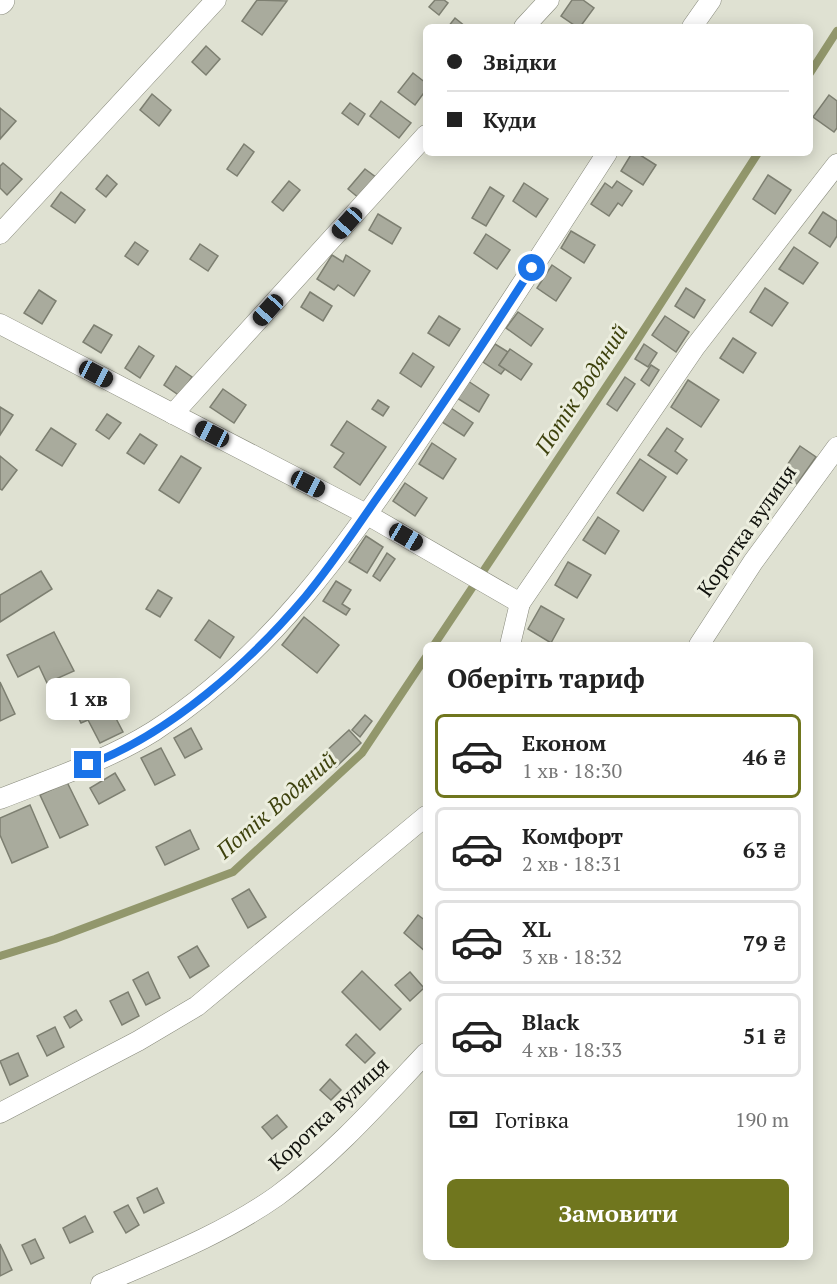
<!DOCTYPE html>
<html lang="uk">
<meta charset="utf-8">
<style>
:root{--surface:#fff;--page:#f2f2f2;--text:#222;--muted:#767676;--line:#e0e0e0;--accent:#70761e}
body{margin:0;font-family:"PT Serif",serif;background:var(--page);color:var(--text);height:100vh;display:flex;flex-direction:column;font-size:22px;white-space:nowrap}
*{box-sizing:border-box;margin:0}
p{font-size:20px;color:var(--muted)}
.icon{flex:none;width:33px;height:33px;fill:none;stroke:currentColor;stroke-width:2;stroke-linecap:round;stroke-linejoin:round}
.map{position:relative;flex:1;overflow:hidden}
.side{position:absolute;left:423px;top:642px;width:390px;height:618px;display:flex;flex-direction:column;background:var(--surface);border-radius:9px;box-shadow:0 3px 15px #0003}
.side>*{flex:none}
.banner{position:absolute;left:423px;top:24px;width:390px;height:132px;border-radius:9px;box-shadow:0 3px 15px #0003;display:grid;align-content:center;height:132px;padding:0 24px;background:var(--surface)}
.end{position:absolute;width:27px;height:27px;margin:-14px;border:8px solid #1a73e8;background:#fff;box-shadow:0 0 0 3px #fff}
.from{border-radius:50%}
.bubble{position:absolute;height:42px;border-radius:9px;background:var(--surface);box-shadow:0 3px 15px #0003;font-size:20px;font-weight:600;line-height:42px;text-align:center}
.car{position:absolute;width:18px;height:36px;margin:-18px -9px;border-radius:8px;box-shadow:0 0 4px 2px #0007;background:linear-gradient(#222 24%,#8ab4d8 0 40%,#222 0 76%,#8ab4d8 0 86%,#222 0)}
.banner b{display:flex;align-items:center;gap:21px;height:57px;font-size:22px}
.banner b+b{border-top:2px solid var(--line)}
.banner i{width:15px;height:15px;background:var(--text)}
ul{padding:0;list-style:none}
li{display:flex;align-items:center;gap:18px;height:84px;margin:0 12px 9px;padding:0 12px;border:3px solid var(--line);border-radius:9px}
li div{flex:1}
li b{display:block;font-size:22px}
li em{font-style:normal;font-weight:600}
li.on{border-color:var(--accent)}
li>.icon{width:54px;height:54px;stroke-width:1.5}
h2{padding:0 24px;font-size:27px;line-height:72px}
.pay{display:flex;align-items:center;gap:15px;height:66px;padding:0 24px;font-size:22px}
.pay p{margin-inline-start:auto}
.button{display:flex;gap:12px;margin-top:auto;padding:12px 24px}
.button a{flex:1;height:69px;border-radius:9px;background:var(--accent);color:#fff;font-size:24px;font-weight:600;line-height:69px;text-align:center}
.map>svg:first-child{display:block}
</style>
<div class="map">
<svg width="837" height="1284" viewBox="0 0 837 1284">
<rect width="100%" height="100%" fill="#dfe1d2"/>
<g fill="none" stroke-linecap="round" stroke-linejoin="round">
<g stroke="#92976c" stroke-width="8">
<path d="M 810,73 L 837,31"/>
<path d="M 434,645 L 636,342 L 758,153"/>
<path d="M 0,956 L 55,939 L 233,872 L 362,753 L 426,657"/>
</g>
</g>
<g fill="#a9ab9d" stroke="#7d7f71" stroke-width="1.5">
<path d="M 257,0 L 287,1 L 262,35 L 242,21 Z"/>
<path d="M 435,0 L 444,0 L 448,3 L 439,15 L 429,7 Z"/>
<path d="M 572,0 L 583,0 L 594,8 L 580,27 L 577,27 L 561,16 Z"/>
<path d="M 455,18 L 466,27 L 448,27 Z"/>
<path d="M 206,46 L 220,59 L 206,75 L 192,62 Z"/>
<path d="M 413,73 L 426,83 L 426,90 L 415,105 L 398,92 Z"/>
<path d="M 152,94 L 171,110 L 159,126 L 140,110 Z"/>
<path d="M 829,95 L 837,101 L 837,128 L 834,132 L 813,117 Z"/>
<path d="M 381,101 L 411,123 L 399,138 L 370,116 Z"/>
<path d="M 350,103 L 365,114 L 358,125 L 342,113 Z"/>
<path d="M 0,108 L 16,121 L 0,139 Z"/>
<path d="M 244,144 L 254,152 L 237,176 L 227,169 Z"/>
<path d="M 632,153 L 637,153 L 656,165 L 643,185 L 621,171 Z"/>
<path d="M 3,163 L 22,179 L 7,195 L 0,188 L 0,166 Z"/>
<path d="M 365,169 L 377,178 L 360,199 L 348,189 Z"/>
<path d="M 107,175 L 117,184 L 106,197 L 96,189 Z"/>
<path d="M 768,175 L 791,190 L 775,214 L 753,199 Z"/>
<path d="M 289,181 L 300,190 L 283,211 L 272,202 Z"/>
<path d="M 617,181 L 632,191 L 622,206 L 618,203 L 609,216 L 591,204 L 605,183 L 612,188 Z"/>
<path d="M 524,183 L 548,199 L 536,217 L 513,201 Z"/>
<path d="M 490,187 L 504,196 L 486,226 L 472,218 Z"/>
<path d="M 61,192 L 85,210 L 75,223 L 51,206 Z"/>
<path d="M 823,212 L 837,221 L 837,236 L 830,247 L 809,233 Z"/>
<path d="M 378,214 L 401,228 L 392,244 L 369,230 Z"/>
<path d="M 571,231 L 595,245 L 584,263 L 561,248 Z"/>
<path d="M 486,234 L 510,250 L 497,269 L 474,253 Z"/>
<path d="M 135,242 L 148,251 L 138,265 L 125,256 Z"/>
<path d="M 200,244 L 218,256 L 208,271 L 190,259 Z"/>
<path d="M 794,247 L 818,263 L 803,284 L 779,269 Z"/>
<path d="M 332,255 L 343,262 L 346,255 L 370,271 L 354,296 L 338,285 L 334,290 L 317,279 Z"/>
<path d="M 552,265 L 571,278 L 556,301 L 537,288 Z"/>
<path d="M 686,288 L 705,300 L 694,318 L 675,306 Z"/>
<path d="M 765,288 L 788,303 L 772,326 L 750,312 Z"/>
<path d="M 39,290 L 56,301 L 42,324 L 24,313 Z"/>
<path d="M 310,292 L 332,306 L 323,321 L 301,307 Z"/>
<path d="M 518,312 L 543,329 L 531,346 L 506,328 Z"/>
<path d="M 439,316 L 460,329 L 449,346 L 428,333 Z"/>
<path d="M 665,316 L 689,332 L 676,352 L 652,335 Z"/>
<path d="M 94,325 L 112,335 L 101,353 L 83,342 Z"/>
<path d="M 733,338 L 756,353 L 743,373 L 720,358 Z"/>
<path d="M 495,344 L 508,352 L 499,365 L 505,369 L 501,374 L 483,362 Z"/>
<path d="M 644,344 L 657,353 L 648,367 L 635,359 Z"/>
<path d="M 139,346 L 154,356 L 140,378 L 125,368 Z"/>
<path d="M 510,349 L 532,364 L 521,380 L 499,365 Z"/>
<path d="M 413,353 L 434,367 L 421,387 L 400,373 Z"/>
<path d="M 651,365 L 659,370 L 649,386 L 641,380 Z"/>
<path d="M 176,366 L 192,377 L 180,396 L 164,385 Z"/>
<path d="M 625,377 L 635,384 L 617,411 L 607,404 Z"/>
<path d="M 688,380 L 719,400 L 701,427 L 671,407 Z"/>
<path d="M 468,381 L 489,395 L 479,412 L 457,398 Z"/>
<path d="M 223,389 L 246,405 L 234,423 L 210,407 Z"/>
<path d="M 378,400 L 389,407 L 383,416 L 372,409 Z"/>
<path d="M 0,407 L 13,415 L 0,435 Z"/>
<path d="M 451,408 L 473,423 L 464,436 L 442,422 Z"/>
<path d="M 107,414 L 121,423 L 109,439 L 96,430 Z"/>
<path d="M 347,421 L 386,447 L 360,485 L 334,467 L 344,453 L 331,445 Z"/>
<path d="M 51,428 L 76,444 L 62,466 L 36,450 Z"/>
<path d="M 667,428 L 683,439 L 675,451 L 687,460 L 677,474 L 648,455 Z"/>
<path d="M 140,434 L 157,445 L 144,464 L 127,453 Z"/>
<path d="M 432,443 L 456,459 L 443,479 L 419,464 Z"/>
<path d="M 800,446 L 816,457 L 797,484 L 781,474 Z"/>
<path d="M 0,456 L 17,470 L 2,490 L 0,489 Z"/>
<path d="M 181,456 L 201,468 L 179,503 L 159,490 Z"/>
<path d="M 640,459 L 666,477 L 643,511 L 617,493 Z"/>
<path d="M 405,483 L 427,498 L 415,516 L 393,501 Z"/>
<path d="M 598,517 L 619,531 L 605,554 L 583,540 Z"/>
<path d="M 366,536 L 383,547 L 367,573 L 349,562 Z"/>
<path d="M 387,553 L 395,559 L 380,581 L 373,576 Z"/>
<path d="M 568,562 L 591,575 L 577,598 L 555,585 Z"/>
<path d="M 41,571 L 52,589 L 0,622 L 0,595 Z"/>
<path d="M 336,581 L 351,590 L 342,604 L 350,609 L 346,615 L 323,601 Z"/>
<path d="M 158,590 L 172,598 L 160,617 L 146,609 Z"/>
<path d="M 541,606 L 564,619 L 551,643 L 528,629 Z"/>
<path d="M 304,617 L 339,645 L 317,673 L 282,645 Z"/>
<path d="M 209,620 L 234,637 L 220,658 L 195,640 Z"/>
<path d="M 54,632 L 74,671 L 47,683 L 39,666 L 18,677 L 7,655 Z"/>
<path d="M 0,682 L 15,714 L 0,721 Z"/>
<path d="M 94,686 L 106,711 L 111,709 L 123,732 L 100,743 L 88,720 L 81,723 L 69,698 Z"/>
<path d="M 365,715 L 372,721 L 360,737 L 352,730 Z"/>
<path d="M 191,728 L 202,749 L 185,758 L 174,738 Z"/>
<path d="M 349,730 L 361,743 L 336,767 L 323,754 Z"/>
<path d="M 161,748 L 175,775 L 155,785 L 141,758 Z"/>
<path d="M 115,773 L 125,790 L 99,804 L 90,788 Z"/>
<path d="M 67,782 L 88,825 L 60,838 L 40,795 Z"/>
<path d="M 30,805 L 48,847 L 12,863 L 0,835 L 0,818 Z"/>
<path d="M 190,830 L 199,849 L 165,865 L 156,847 Z"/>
<path d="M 249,889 L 266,917 L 248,928 L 232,899 Z"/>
<path d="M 418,915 L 426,921 L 426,952 L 404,933 Z"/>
<path d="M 197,946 L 209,966 L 190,978 L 178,957 Z"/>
<path d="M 362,971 L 401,1009 L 380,1030 L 342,992 Z"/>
<path d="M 148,972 L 160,998 L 146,1005 L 133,980 Z"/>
<path d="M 410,972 L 424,988 L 410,1001 L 395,985 Z"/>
<path d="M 128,992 L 139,1016 L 122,1025 L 110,1001 Z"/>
<path d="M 76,1010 L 82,1020 L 70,1028 L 64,1017 Z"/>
<path d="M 55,1027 L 64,1047 L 47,1056 L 37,1036 Z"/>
<path d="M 356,1034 L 375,1053 L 365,1063 L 346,1045 Z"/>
<path d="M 18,1053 L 28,1076 L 10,1085 L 0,1061 Z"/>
<path d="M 330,1079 L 341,1090 L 331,1100 L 320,1090 Z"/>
<path d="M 277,1115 L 287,1127 L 272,1139 L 262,1127 Z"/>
<path d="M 157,1188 L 164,1203 L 144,1213 L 137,1198 Z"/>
<path d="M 128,1205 L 139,1225 L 126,1233 L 114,1212 Z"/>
<path d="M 85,1216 L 93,1232 L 70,1243 L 63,1228 Z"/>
<path d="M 35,1239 L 44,1258 L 31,1264 L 22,1245 Z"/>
<path d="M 0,1244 L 12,1270 L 0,1276 Z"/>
</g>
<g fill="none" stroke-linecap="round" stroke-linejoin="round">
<defs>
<g id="street">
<path d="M 524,27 L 549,0"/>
<path d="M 692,27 L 711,0"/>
<path d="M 0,234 L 216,0"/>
<path d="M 0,324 L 366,514 L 520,603"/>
<path d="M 173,414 L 426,135"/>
<path d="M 510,645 L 520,603 L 695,347 L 837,164"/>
<path d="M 699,645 L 753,562 L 837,447"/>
<path d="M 0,799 C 53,778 106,761 154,731 C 271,655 342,552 419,439 C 483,345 545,249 607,153"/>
<path d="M 0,1113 L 138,1041 L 197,1006 L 426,816"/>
<path d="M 101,1284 C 161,1258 223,1234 277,1196 C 333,1155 379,1103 426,1053"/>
</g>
<path id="secondary" d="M 0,1 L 1,0"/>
</defs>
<use href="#street" stroke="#87897b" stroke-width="21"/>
<use href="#secondary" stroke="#87897b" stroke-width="28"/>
<use href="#street" stroke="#fff" stroke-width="20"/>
<use href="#secondary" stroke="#fff" stroke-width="27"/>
</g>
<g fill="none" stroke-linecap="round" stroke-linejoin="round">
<path stroke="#1a73e8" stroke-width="8" d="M 88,765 C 171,733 248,664 305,597 C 331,566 354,531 377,498 C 431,423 482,346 532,268"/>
</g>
<g text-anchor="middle" stroke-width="6" stroke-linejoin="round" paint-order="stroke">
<g font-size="21" fill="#11120d" stroke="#eceedf">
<text transform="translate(747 531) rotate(-55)" y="7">Коротка вулиця</text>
<text transform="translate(329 1114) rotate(-43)" y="7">Коротка вулиця</text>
</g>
<g font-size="22" font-style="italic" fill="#3e420d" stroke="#eceedf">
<text transform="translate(581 389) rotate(-57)" y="8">Потік Водяний</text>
<text transform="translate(276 805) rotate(-41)" y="8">Потік Водяний</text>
</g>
</g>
</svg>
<i class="end from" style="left:532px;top:268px"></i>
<i class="end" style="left:88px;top:765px"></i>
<div class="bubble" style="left:46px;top:678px;width:84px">1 хв</div>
<i class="car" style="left:347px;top:223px;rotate:222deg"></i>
<i class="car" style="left:268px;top:310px;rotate:222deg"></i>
<i class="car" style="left:96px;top:374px;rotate:118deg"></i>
<i class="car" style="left:212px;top:434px;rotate:297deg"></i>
<i class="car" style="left:308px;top:484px;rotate:117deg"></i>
<i class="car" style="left:406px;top:537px;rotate:120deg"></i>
<div class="banner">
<b><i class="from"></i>Звідки</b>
<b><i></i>Куди</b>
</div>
<section class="side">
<h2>Оберіть тариф</h2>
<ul>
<li class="on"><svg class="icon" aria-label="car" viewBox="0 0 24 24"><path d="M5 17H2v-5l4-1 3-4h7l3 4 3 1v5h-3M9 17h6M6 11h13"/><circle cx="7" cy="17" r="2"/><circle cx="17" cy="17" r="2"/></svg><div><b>Економ</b><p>1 хв · 18:30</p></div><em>46 ₴</em></li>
<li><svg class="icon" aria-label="car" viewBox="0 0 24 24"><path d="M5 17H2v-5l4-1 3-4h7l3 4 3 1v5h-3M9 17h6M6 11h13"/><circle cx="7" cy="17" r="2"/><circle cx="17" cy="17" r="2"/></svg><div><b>Комфорт</b><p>2 хв · 18:31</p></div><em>63 ₴</em></li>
<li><svg class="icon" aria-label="car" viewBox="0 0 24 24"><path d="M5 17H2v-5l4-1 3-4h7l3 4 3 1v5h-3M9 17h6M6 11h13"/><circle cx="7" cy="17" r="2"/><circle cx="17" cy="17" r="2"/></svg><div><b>XL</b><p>3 хв · 18:32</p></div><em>79 ₴</em></li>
<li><svg class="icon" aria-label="car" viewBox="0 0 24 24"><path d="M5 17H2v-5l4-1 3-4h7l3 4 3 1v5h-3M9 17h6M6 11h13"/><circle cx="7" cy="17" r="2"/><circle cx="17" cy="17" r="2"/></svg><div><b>Black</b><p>4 хв · 18:33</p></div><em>51 ₴</em></li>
</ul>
<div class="pay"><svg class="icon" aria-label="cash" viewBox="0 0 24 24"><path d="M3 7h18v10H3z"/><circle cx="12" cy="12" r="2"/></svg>Готівка<p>190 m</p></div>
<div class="button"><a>Замовити</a></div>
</section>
</div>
